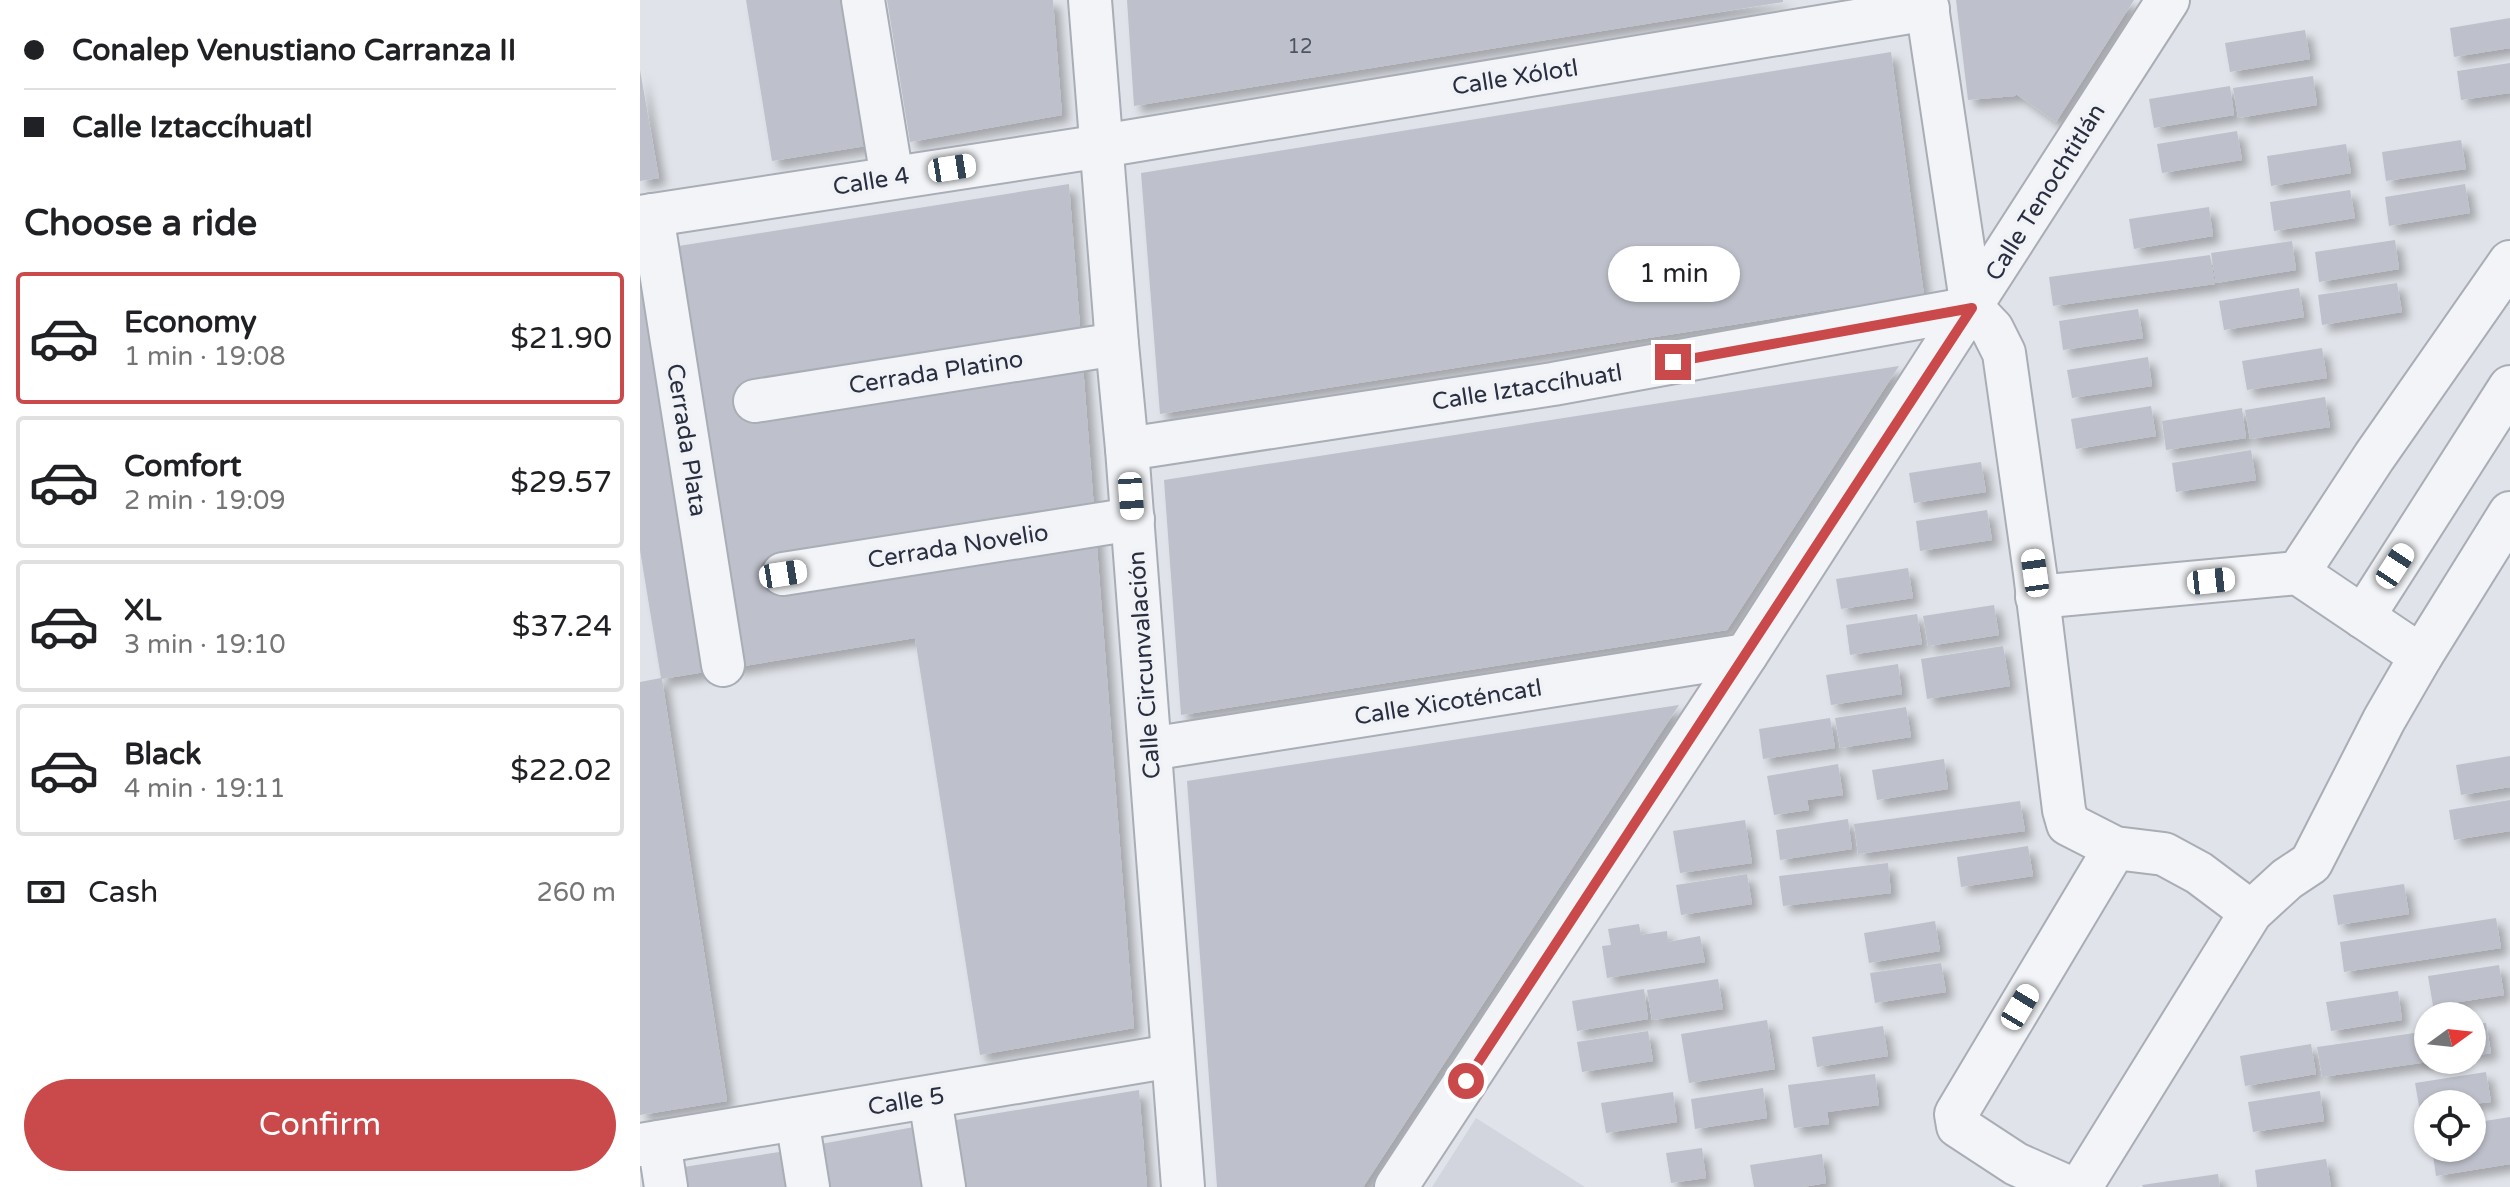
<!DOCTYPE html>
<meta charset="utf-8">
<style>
:root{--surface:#fff;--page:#f6f6f6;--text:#202124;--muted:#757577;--line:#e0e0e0;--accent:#ca4a4b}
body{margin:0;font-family:"Varela Round",sans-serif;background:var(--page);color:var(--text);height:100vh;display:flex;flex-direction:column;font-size:30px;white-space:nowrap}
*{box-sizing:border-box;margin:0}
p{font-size:26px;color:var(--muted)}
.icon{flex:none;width:44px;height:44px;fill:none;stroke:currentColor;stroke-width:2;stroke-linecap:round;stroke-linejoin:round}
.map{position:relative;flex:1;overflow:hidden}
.panel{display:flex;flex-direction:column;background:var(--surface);width:640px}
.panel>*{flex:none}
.guide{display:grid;align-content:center;height:176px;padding:0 24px;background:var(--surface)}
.needle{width:52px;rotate:75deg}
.buttons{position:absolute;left:1774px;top:1002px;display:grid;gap:16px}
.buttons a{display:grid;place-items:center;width:72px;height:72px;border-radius:50%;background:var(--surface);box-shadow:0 2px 6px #0004;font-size:40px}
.end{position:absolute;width:36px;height:36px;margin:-18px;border:10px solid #ca4a4b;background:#fff;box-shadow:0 0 0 4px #fff}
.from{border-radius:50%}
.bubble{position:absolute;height:56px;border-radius:28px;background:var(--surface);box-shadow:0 2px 6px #0004;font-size:26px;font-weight:600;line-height:56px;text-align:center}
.car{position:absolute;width:24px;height:48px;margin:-24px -12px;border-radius:10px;box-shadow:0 0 6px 2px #0007;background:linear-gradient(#fff 24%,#345 0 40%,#fff 0 76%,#345 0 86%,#fff 0)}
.guide b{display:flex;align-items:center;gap:28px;height:76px;font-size:30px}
.guide b+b{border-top:2px solid var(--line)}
.guide i{width:20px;height:20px;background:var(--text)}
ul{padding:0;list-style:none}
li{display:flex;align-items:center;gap:24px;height:132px;margin:0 16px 12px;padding:0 8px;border:4px solid var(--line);border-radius:8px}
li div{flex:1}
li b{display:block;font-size:30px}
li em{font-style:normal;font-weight:600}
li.selected{border-color:var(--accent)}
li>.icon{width:72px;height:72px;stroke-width:1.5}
h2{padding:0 24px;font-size:36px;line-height:96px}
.pay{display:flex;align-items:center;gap:20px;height:88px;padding:0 24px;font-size:30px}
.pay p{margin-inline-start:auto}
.button{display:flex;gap:16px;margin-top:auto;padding:16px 24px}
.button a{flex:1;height:92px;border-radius:48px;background:var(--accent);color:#fff;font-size:32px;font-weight:600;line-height:92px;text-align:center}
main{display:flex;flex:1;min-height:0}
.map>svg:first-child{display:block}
</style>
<main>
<section class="panel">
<div class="guide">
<b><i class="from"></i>Conalep Venustiano Carranza II</b>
<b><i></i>Calle Iztaccíhuatl</b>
</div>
<h2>Choose a ride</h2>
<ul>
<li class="selected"><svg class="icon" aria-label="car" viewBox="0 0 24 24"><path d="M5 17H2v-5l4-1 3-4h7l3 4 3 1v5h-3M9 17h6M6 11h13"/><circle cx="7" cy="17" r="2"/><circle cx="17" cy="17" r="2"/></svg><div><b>Economy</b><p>1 min · 19:08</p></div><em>$21.90</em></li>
<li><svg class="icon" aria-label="car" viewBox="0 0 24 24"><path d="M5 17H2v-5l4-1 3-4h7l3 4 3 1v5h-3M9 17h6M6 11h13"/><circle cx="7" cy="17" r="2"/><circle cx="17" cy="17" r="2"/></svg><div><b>Comfort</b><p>2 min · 19:09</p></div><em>$29.57</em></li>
<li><svg class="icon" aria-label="car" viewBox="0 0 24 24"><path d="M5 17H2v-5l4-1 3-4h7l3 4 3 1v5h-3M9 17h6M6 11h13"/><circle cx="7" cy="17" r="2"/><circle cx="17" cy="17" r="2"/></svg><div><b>XL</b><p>3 min · 19:10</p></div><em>$37.24</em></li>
<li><svg class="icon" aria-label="car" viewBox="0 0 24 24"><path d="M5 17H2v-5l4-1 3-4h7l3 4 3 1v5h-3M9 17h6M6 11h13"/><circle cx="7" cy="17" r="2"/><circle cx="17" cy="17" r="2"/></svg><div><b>Black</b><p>4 min · 19:11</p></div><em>$22.02</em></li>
</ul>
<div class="pay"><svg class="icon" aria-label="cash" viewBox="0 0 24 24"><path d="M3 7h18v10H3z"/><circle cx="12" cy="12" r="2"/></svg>Cash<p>260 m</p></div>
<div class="button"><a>Confirm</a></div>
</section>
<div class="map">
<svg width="1870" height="1187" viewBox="0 0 1870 1187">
<defs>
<filter id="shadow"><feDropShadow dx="7" dy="7" stdDeviation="4" flood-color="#0004"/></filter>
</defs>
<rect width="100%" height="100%" fill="#e0e3e9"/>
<path fill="#d3d5de" d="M 836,1118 L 945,1187 L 792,1187 Z"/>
<g fill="#bec1cb" filter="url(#shadow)">
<path d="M 106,0 L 202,0 L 226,146 L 132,161 Z"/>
<path d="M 247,0 L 413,0 L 422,115 L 270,142 Z"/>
<path d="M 487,0 L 1143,0 L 1143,2 L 494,106 Z"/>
<path d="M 1316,0 L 1494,0 L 1416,122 L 1376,94 L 1375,96 L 1328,100 Z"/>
<path d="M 1870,18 L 1870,48 L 1814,57 L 1810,28 Z"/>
<path d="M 1665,30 L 1670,59 L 1590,72 L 1585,43 Z"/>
<path d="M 1251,52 L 1284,295 L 520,414 L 501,173 Z"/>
<path d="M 1870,63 L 1870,93 L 1821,100 L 1817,71 Z"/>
<path d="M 0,70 L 19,178 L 0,181 Z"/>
<path d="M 1673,76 L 1677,105 L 1598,118 L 1593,88 Z"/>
<path d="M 1590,86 L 1594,115 L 1514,128 L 1509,99 Z"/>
<path d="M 1597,131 L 1602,160 L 1522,173 L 1517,144 Z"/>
<path d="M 1821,140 L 1826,169 L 1746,181 L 1742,152 Z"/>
<path d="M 1706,144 L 1711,173 L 1631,186 L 1627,156 Z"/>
<path d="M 429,184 L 494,1028 L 340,1055 L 275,638 L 92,668 L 26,248 Z"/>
<path d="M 1825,184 L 1830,213 L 1749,226 L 1745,197 Z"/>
<path d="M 1710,190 L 1715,218 L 1634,231 L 1630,202 Z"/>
<path d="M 1569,207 L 1573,236 L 1494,249 L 1489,219 Z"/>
<path d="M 1755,240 L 1759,269 L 1679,282 L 1675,252 Z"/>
<path d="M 1652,241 L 1656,270 L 1576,283 L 1571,253 Z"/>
<path d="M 0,251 L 77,670 L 22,679 L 87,1101 L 0,1115 L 0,682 L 21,678 L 0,550 Z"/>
<path d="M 1570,255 L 1575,284 L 1413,306 L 1409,277 Z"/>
<path d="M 1757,283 L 1762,312 L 1682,325 L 1678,295 Z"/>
<path d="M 1659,288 L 1664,317 L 1584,330 L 1579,301 Z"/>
<path d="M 1498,309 L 1503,338 L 1423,350 L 1419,321 Z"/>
<path d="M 1682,348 L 1687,378 L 1607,390 L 1602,361 Z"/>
<path d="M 1508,357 L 1512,386 L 1432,398 L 1427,370 Z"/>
<path d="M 1259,366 L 1087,630 L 541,715 L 524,480 Z"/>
<path d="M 1685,397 L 1690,427 L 1610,439 L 1605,410 Z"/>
<path d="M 1511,406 L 1516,436 L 1436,449 L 1431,419 Z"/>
<path d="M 1602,408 L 1606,438 L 1526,450 L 1522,421 Z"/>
<path d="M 1611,450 L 1616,480 L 1536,492 L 1532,463 Z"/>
<path d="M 1341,462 L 1346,492 L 1274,503 L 1269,473 Z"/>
<path d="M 1347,510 L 1352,540 L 1280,551 L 1276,521 Z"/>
<path d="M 1268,568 L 1273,598 L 1201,609 L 1196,579 Z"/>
<path d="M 1354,605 L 1359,635 L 1288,646 L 1283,616 Z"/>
<path d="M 1277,614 L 1282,644 L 1210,655 L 1206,625 Z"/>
<path d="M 1363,646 L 1370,686 L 1287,699 L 1281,659 Z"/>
<path d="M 1258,664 L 1262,694 L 1191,705 L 1186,675 Z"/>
<path d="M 1039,705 L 723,1187 L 577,1187 L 547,781 Z"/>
<path d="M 1266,707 L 1271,737 L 1200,748 L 1195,718 Z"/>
<path d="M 1190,718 L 1195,748 L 1123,759 L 1119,729 Z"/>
<path d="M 1870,756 L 1870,787 L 1821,795 L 1816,765 Z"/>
<path d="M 1304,759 L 1308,789 L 1237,800 L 1232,770 Z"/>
<path d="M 1198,764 L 1203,795 L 1167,800 L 1169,810 L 1134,815 L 1127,776 Z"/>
<path d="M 1870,800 L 1870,831 L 1814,840 L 1809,810 Z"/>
<path d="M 1380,801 L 1385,831 L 1218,854 L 1214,824 Z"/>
<path d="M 1208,819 L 1212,849 L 1140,860 L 1136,830 Z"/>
<path d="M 1105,820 L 1112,863 L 1040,873 L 1033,831 Z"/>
<path d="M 1388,846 L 1393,876 L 1321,887 L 1317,857 Z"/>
<path d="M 1248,863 L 1251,893 L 1143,906 L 1139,876 Z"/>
<path d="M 1107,874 L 1112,904 L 1041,915 L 1036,885 Z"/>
<path d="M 1764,884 L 1769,914 L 1698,925 L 1693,895 Z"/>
<path d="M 1856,918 L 1861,948 L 1704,972 L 1700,942 Z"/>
<path d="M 1295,921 L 1300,951 L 1229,963 L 1224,933 Z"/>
<path d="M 999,924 L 1001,935 L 1027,931 L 1028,942 L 1060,936 L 1065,962 L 967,978 L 962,946 L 971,945 L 968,929 Z"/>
<path d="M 1301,963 L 1306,992 L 1235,1003 L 1230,973 Z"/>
<path d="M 1859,965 L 1864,995 L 1793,1006 L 1788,976 Z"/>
<path d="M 1078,979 L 1083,1009 L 1012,1020 L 1007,990 Z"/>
<path d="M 1004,989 L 1008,1019 L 937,1031 L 932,1001 Z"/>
<path d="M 1758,991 L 1762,1020 L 1691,1031 L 1686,1002 Z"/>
<path d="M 1127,1020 L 1135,1069 L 1049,1083 L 1041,1034 Z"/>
<path d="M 1846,1023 L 1851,1053 L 1832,1056 L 1832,1025 Z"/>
<path d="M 1243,1026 L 1248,1056 L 1177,1067 L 1172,1037 Z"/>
<path d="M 1008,1031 L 1013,1061 L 942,1072 L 937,1042 Z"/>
<path d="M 1788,1031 L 1788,1062 L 1682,1077 L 1677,1047 Z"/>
<path d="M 1671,1044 L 1676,1074 L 1605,1086 L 1600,1056 Z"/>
<path d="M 1846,1072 L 1851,1102 L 1832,1104 L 1788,1104 L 1788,1111 L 1780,1112 L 1775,1083 Z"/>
<path d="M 1235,1074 L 1239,1105 L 1187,1112 L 1189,1124 L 1154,1128 L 1148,1085 Z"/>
<path d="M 1123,1088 L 1127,1118 L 1055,1129 L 1051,1099 Z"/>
<path d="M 499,1090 L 507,1187 L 315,1187 L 304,1122 Z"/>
<path d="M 1680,1091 L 1684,1121 L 1613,1132 L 1608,1102 Z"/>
<path d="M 1033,1092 L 1037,1122 L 966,1133 L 961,1103 Z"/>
<path d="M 1870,1117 L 1870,1164 L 1796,1176 L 1792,1148 L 1832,1148 L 1832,1123 Z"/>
<path d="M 285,1125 L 295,1187 L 176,1187 L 170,1146 Z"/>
<path d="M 1062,1148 L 1066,1178 L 1031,1183 L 1026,1153 Z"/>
<path d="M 152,1150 L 158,1187 L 34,1187 L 31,1169 Z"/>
<path d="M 1182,1154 L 1186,1183 L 1163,1187 L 1114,1187 L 1110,1165 Z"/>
<path d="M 1686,1159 L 1691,1187 L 1617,1187 L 1615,1170 Z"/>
<path d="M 1578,1174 L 1580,1187 L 1503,1187 L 1502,1185 Z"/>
</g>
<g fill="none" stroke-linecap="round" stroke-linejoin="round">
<defs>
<g id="minor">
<path d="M 223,0 L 252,178"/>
<path d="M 450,0 L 477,344 L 487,449 L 543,1187"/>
<path d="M 1286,0 L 1332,308"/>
<path d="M 12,215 L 83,665"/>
<path d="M 0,217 L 462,146 L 1288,9"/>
<path d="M 1332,308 L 1352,329 L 1364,353 L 1395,573 L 1424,810 L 1428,824 L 1475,848 L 1524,854 L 1559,873 L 1611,912"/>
<path d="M 115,401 L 477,344"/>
<path d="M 487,449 L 913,384 L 1332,308"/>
<path d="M 1658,573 L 1734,457 L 1870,262"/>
<path d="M 143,574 L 493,519"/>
<path d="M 1397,597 L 1658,573 L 1781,656"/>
<path d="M 1723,617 L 1870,387"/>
<path d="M 510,749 L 1106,655"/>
<path d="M 290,1098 L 304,1187"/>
<path d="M 157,1119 L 168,1187"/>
<path d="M 19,1142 L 26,1187"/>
<path d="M 0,1145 L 532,1056"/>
<path d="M 756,1187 L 1106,655 L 1528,0"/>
<path d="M 1435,1187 L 1428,1187 L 1376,1164 L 1318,1126 L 1316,1114 L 1475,848"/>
<path d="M 1436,1187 L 1443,1183 L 1611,912 L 1647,879 L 1671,863 L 1744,720 L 1781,656 L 1870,513"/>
</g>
</defs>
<use href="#minor" stroke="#a9adb6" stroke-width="46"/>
<use href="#minor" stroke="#f3f4f7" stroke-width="42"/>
</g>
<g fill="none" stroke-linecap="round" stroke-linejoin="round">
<path stroke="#ca4a4b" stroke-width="10" d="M 826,1081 L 1332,308 L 1033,362"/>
</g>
<g text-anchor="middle" stroke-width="8" stroke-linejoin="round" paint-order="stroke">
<g font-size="20" fill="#4e5363">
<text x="660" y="53">12</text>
</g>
<g font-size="24" fill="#292e40" stroke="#f0f2f6">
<text transform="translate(875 77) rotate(-9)" y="8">Calle Xólotl</text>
<text transform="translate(231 181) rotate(-9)" y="8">Calle 4</text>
<text transform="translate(1405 192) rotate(-58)" y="8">Calle Tenochtitlán</text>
<text transform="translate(296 372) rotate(-9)" y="8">Cerrada Platino</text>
<text transform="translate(887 387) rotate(-9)" y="8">Calle Iztaccíhuatl</text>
<text transform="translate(47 440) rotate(81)" y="8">Cerrada Plata</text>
<text transform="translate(318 546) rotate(-9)" y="8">Cerrada Novelio</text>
<text transform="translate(504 665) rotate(-94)" y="8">Calle Circunvalación</text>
<text transform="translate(808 702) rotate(-9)" y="8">Calle Xicoténcatl</text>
<text transform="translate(266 1101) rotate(-9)" y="8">Calle 5</text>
</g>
</g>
</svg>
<div class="buttons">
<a><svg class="needle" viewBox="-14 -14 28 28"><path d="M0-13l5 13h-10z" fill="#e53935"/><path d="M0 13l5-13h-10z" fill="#757577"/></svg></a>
<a><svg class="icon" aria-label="locate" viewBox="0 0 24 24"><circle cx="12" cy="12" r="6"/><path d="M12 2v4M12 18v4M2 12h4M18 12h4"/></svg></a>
</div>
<i class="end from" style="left:826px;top:1081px"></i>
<i class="end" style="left:1033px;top:362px"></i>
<div class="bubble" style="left:968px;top:246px;width:132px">1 min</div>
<i class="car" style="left:312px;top:168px;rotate:81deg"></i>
<i class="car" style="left:491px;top:496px;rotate:176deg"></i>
<i class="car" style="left:1755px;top:566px;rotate:33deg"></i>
<i class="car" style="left:1395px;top:573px;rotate:352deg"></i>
<i class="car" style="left:143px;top:574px;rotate:81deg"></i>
<i class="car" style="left:1571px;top:581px;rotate:84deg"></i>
<i class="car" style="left:1380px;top:1007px;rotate:31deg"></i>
</div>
</main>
